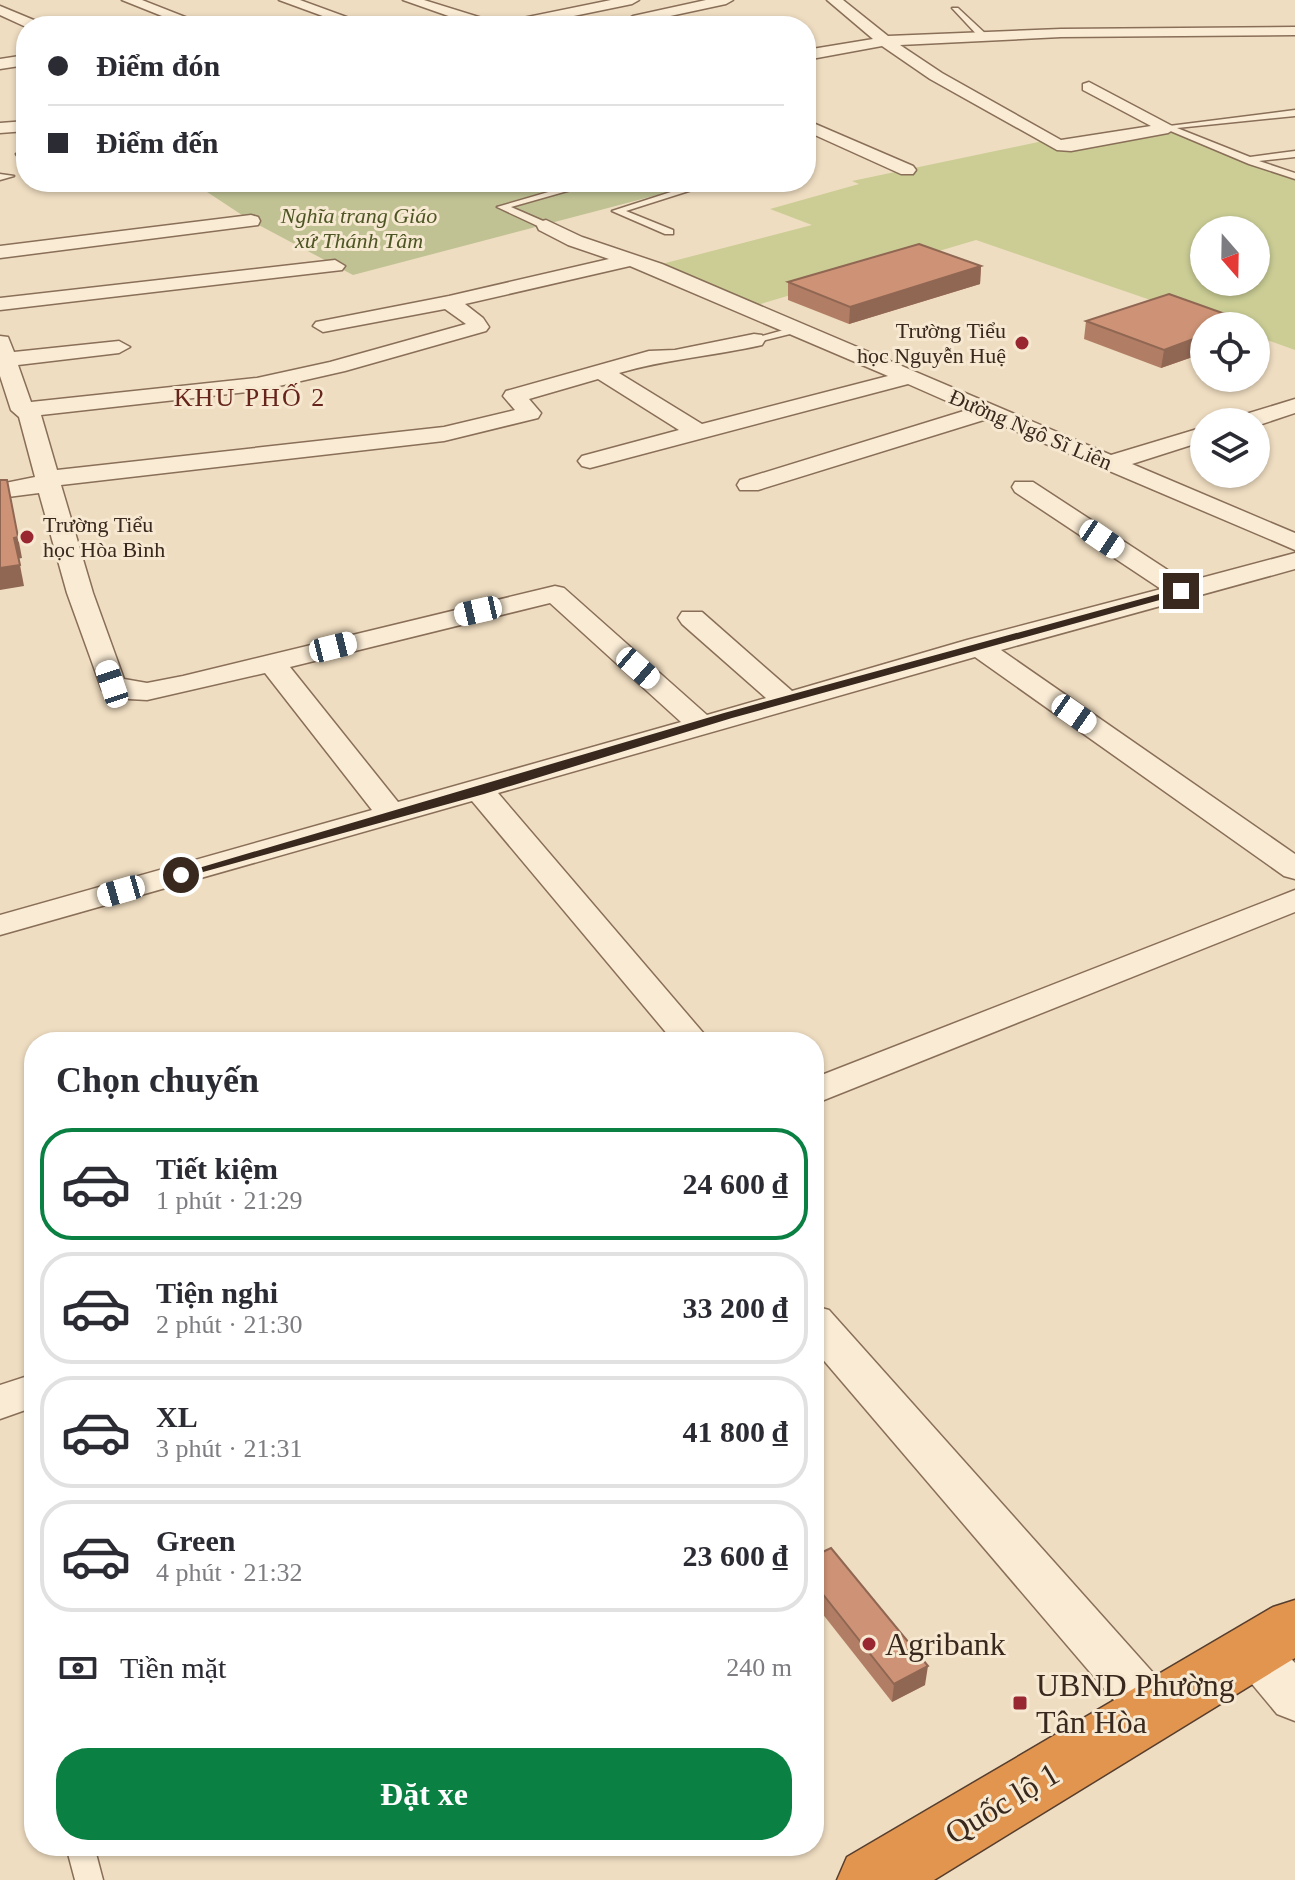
<!DOCTYPE html>
<html lang="vi">
<meta charset="utf-8">
<style>
:root{--surface:#fff;--page:#f7f7f7;--text:#2b2b33;--muted:#7c7c81;--line:#e1e1e2;--accent:#0b8043}
body{margin:0;font-family:"Times New Roman",serif;background:var(--page);color:var(--text);height:100vh;display:flex;flex-direction:column;font-size:30px;white-space:nowrap}
*{box-sizing:border-box;margin:0}
p{font-size:26px;color:var(--muted)}
.icon{flex:none;width:44px;height:44px;fill:none;stroke:currentColor;stroke-width:2;stroke-linecap:round;stroke-linejoin:round}
.map{position:relative;flex:1;overflow:hidden}
.sheet{position:absolute;left:24px;top:1032px;width:800px;height:824px;display:flex;flex-direction:column;background:var(--surface);border-radius:32px;box-shadow:0 2px 6px #0004}
.sheet>*{flex:none}
.guide{position:absolute;left:16px;top:16px;width:800px;height:176px;border-radius:32px;box-shadow:0 2px 6px #0004;display:grid;align-content:center;height:176px;padding:0 32px;background:var(--surface)}
.needle{width:52px;rotate:160deg}
.fabs{position:absolute;left:1190px;top:216px;display:grid;gap:16px}
.fabs a{display:grid;place-items:center;width:80px;height:80px;border-radius:50%;background:var(--surface);box-shadow:0 2px 6px #0004;font-size:40px}
.end{position:absolute;width:36px;height:36px;margin:-18px;border:10px solid #38281d;background:#fff;box-shadow:0 0 0 4px #fff}
.from{border-radius:50%}
.car{position:absolute;width:24px;height:48px;margin:-24px -12px;border-radius:10px;box-shadow:0 0 6px 2px #0007;background:linear-gradient(#fff 24%,#345 0 40%,#fff 0 76%,#345 0 86%,#fff 0)}
.guide b{display:flex;align-items:center;gap:28px;height:76px;font-size:30px}
.guide b+b{border-top:2px solid var(--line)}
.guide i{width:20px;height:20px;background:var(--text)}
ul{padding:0;list-style:none}
li{display:flex;align-items:center;gap:24px;height:112px;margin:0 16px 12px;padding:0 16px;border:4px solid var(--line);border-radius:32px}
li div{flex:1}
li b{display:block;font-size:30px}
li em{font-style:normal;font-weight:800}
li.selected{border-color:var(--accent)}
li>.icon{width:72px;height:72px;stroke-width:1.5}
h2{padding:0 32px;font-size:36px;line-height:96px}
.pay{display:flex;align-items:center;gap:20px;height:88px;padding:0 32px;font-size:30px}
.pay p{margin-inline-start:auto}
.action{display:flex;gap:16px;margin-top:auto;padding:16px 32px}
.action a{flex:1;height:92px;border-radius:32px;background:var(--accent);color:#fff;font-size:32px;font-weight:800;line-height:92px;text-align:center}
.map>svg:first-child{display:block}
</style>
<div class="map">
<svg width="1295" height="1880" viewBox="0 0 1295 1880">
<rect width="100%" height="100%" fill="#efddc1"/>
<path fill="#cbcd95" fill-rule="evenodd" d="M 1169,130 L 1295,178 L 1295,350 L 1256,336 L 1256,326 L 1226,326 L 976,240 L 754,306 L 658,265 L 812,225 L 770,209 L 859,184 L 852,181 L 1043,141 L 1051,145 ZM 1204,230 L 1256,230 L 1256,282 L 1204,282 Z"/>
<path fill="#c0c294" d="M 192,182 L 707,182 L 353,275 L 251,221 Z"/>
<g fill="none" stroke-linecap="round" stroke-linejoin="round">
<defs>
<g id="lane">
<path d="M 952,8 L 958,8 L 987,35 L 987,39 L 981,39 Z"/>
<path d="M 1295,110 L 1295,116 L 1177,128 L 1250,157 L 1295,151 L 1295,157 L 1259,161 L 1295,173 L 1295,179 L 1249,164 L 1161,127 Z"/>
<path d="M 0,174 L 14,176 L 0,180 Z"/>
<path d="M 583,182 L 599,182 L 511,207 L 550,224 L 550,228 L 542,228 L 497,207 Z"/>
<path d="M 702,182 L 717,182 L 626,211 L 673,230 L 673,234 L 665,234 L 612,211 Z"/>
<path d="M 798,326 L 802,327 L 802,331 L 754,343 L 748,340 Z"/>
<path d="M 66,1846 L 94,1846 L 103,1880 L 75,1880 Z"/>
</g>
<g id="street">
<path d="M 122,0 L 142,0 L 208,26 L 187,26 Z"/>
<path d="M 279,0 L 300,0 L 371,26 L 350,26 Z"/>
<path d="M 403,0 L 424,0 L 498,23 L 611,0 L 639,0 L 632,4 L 525,26 L 477,26 Z"/>
<path d="M 706,0 L 733,0 L 726,4 L 633,24 L 626,20 L 633,16 Z"/>
<path d="M 827,0 L 843,0 L 888,36 L 1061,29 L 1295,27 L 1295,35 L 1061,37 L 900,45 L 942,73 L 1061,140 L 1151,126 L 1083,90 L 1083,84 L 1089,82 L 1176,128 L 1168,133 L 1071,151 L 1057,150 L 930,79 L 882,46 L 806,60 L 806,50 L 873,39 Z"/>
<path d="M 0,6 L 41,23 L 43,26 L 26,27 L 0,15 Z"/>
<path d="M 26,55 L 26,65 L 0,69 L 0,59 Z"/>
<path d="M 806,120 L 913,166 L 916,170 L 913,174 L 901,174 L 806,131 Z"/>
<path d="M 26,121 L 26,131 L 0,133 L 0,123 Z"/>
<path d="M 26,148 L 26,159 L 19,158 L 16,154 Z"/>
<path d="M 251,215 L 258,217 L 260,221 L 258,225 L 0,258 L 0,246 Z"/>
<path d="M 546,220 L 582,237 L 662,264 L 1111,455 L 1204,427 L 1204,441 L 1132,464 L 1295,533 L 1295,550 L 987,419 L 758,490 L 740,490 L 737,485 L 740,480 L 967,410 L 908,384 L 590,468 L 582,466 L 578,461 L 582,456 L 679,430 L 598,379 L 529,399 L 541,413 L 538,418 L 444,441 L 61,485 L 93,593 L 124,679 L 147,683 L 183,676 L 555,586 L 564,588 L 707,715 L 766,698 L 682,624 L 678,618 L 682,612 L 702,612 L 792,691 L 967,640 L 1161,589 L 1015,492 L 1012,487 L 1015,482 L 1033,482 L 1186,582 L 1295,553 L 1295,569 L 1001,650 L 1295,854 L 1295,879 L 1284,876 L 975,657 L 498,793 L 711,1042 L 674,1042 L 472,801 L 0,935 L 0,915 L 372,810 L 265,673 L 147,700 L 129,699 L 102,690 L 67,593 L 39,493 L 0,498 L 0,484 L 35,477 L 19,417 L 11,410 L 0,376 L 0,336 L 8,337 L 14,352 L 119,341 L 130,347 L 119,353 L 18,365 L 31,402 L 257,378 L 330,362 L 466,324 L 445,309 L 323,332 L 313,326 L 316,322 L 449,296 L 609,259 L 568,245 L 539,230 L 537,226 L 539,222 ZM 630,266 L 888,376 L 702,424 L 619,373 C 665,359 714,356 762,345 L 765,340 L 762,335 L 754,334 L 675,350 L 649,351 L 506,391 L 503,396 L 515,410 L 444,427 L 57,470 L 41,415 L 257,391 L 345,371 L 486,331 L 489,327 L 483,318 L 465,304 ZM 550,603 L 681,722 L 398,802 L 290,667 Z"/>
<path d="M 335,260 L 345,266 L 342,270 L 0,310 L 0,298 Z"/>
<path d="M 1295,399 L 1295,413 L 1256,426 L 1256,422 L 1233,422 L 1236,417 Z"/>
<path d="M 1295,890 L 1295,912 L 814,1104 L 814,1078 Z"/>
<path d="M 814,1306 L 829,1310 L 1172,1694 L 1179,1710 L 1172,1726 L 1154,1732 L 1136,1726 L 814,1349 Z"/>
<path d="M 34,1374 L 34,1407 L 0,1419 L 0,1385 Z"/>
<path d="M 1254,1630 L 1271,1636 L 1295,1663 L 1295,1721 L 1277,1714 L 1237,1666 L 1229,1651 L 1237,1636 Z"/>
</g>
<path id="highway" d="M 1295,1600 L 1295,1658 L 934,1880 L 837,1880 L 847,1857 L 1273,1607 Z"/>
</defs>
<use href="#lane" stroke="#896e58" stroke-width="3"/>
<use href="#street" stroke="#896e58" stroke-width="3"/>
<use href="#highway" stroke="#563d2d" stroke-width="3"/>
<use href="#lane" fill="#f9ebd4" fill-rule="evenodd"/>
<use href="#street" fill="#f9ebd4" fill-rule="evenodd"/>
<use href="#highway" fill="#e1954f" fill-rule="evenodd"/>
</g>
<g fill="#b17e65">
<path d="M 981,266 L 980,284 L 849,324 L 788,300 L 788,282 Z"/>
<path d="M 1086,321 L 1245,321 L 1244,326 L 1204,326 L 1204,353 L 1161,368 L 1084,339 Z"/>
<path d="M 814,1556 L 925,1685 L 892,1702 L 814,1603 Z"/>
</g>
<g fill="#906753">
<path d="M 981,266 L 980,284 L 849,324 L 850,307 Z"/>
<path d="M 1245,321 L 1244,326 L 1231,326 Z"/>
<path d="M 1204,335 L 1204,353 L 1161,368 L 1164,350 Z"/>
<path d="M 18,537 L 22,558 L 17,559 L 14,538 Z"/>
<path d="M 20,565 L 24,586 L 0,590 L 0,568 Z"/>
<path d="M 928,1666 L 925,1685 L 892,1702 L 894,1684 Z"/>
</g>
<g fill="#ce9376" stroke="#906753" stroke-width="2">
<path d="M 919,244 L 981,266 L 850,307 L 788,282 Z"/>
<path d="M 1169,294 L 1245,321 L 1231,326 L 1204,326 L 1204,335 L 1164,350 L 1086,321 Z"/>
<path d="M 0,480 L 7,480 L 18,537 L 14,538 L 20,565 L 0,568 Z"/>
<path d="M 831,1548 L 928,1666 L 894,1684 L 814,1583 L 814,1556 Z"/>
</g>
<path fill="#38281d" d="M 1181,588 L 1186,591 L 1185,593 L 732,718 L 484,794 L 185,877 L 175,875 L 724,713 Z"/>
<g fill="#992731" stroke="#f6e8d1" stroke-width="3">
<circle cx="1022" cy="343" r="8"/>
<circle cx="27" cy="537" r="8"/>
<circle cx="869" cy="1644" r="8"/>
<rect x="1012" y="1695" width="16" height="16" rx="4"/>
</g>
<g text-anchor="middle" stroke-width="6" stroke-linejoin="round" paint-order="stroke">
<g font-size="22" font-style="italic" fill="#4c5523" stroke="#f6e8d1">
<text x="359" y="223">Nghĩa trang Giáo<tspan x="359" dy="25">xứ Thánh Tâm</tspan></text>
</g>
<g font-size="22" fill="#38281d" stroke="#f6e8d1" text-anchor="end">
<text x="1006" y="338">Trường Tiểu<tspan x="1006" dy="25">học Nguyễn Huệ</tspan></text>
<text x="43" y="532" text-anchor="start">Trường Tiểu<tspan x="43" dy="25">học Hòa Bình</tspan></text>
</g>
<g font-size="22" fill="#38281d" stroke="#f6e8d1">
<text transform="translate(1031 429) rotate(23)" y="8">Đường Ngô Sĩ Liên</text>
</g>
<g font-size="26" letter-spacing="2" fill="#66251b" stroke="#f6e8d1">
<text x="250" y="406">KHU PHỐ 2</text>
</g>
<g font-size="32" fill="#38281d" stroke="#f6e8d1" text-anchor="start">
<text x="885" y="1655">Agribank</text>
<text x="1036" y="1696">UBND Phường<tspan x="1036" dy="37">Tân Hòa</tspan></text>
</g>
<g font-size="32" fill="#38281d" stroke="#f6e8d1">
<text transform="translate(1002 1803) rotate(-31)" y="11">Quốc lộ 1</text>
</g>
</g>
</svg>
<div class="fabs">
<a><svg class="needle" viewBox="-14 -14 28 28"><path d="M0-13l5 13h-10z" fill="#e53935"/><path d="M0 13l5-13h-10z" fill="#7c7c81"/></svg></a>
<a><svg class="icon" aria-label="locate" viewBox="0 0 24 24"><circle cx="12" cy="12" r="6"/><path d="M12 2v4M12 18v4M2 12h4M18 12h4"/></svg></a>
<a><svg class="icon" aria-label="layers" viewBox="0 0 24 24"><path d="M12 4l9 5-9 5-9-5zM3 14l9 5 9-5"/></svg></a>
</div>
<i class="end from" style="left:181px;top:875px"></i>
<i class="end" style="left:1181px;top:591px"></i>
<i class="car" style="left:1102px;top:539px;rotate:124deg"></i>
<i class="car" style="left:478px;top:611px;rotate:257deg"></i>
<i class="car" style="left:333px;top:647px;rotate:76deg"></i>
<i class="car" style="left:638px;top:668px;rotate:131deg"></i>
<i class="car" style="left:112px;top:684px;rotate:341deg"></i>
<i class="car" style="left:1074px;top:714px;rotate:125deg"></i>
<i class="car" style="left:121px;top:891px;rotate:254deg"></i>
<div class="guide">
<b><i class="from"></i>Điểm đón</b>
<b><i></i>Điểm đến</b>
</div>
<section class="sheet">
<h2>Chọn chuyến</h2>
<ul>
<li class="selected"><svg class="icon" aria-label="car" viewBox="0 0 24 24"><path d="M5 17H2v-5l4-1 3-4h7l3 4 3 1v5h-3M9 17h6M6 11h13"/><circle cx="7" cy="17" r="2"/><circle cx="17" cy="17" r="2"/></svg><div><b>Tiết kiệm</b><p>1 phút · 21:29</p></div><em>24 600 ₫</em></li>
<li><svg class="icon" aria-label="car" viewBox="0 0 24 24"><path d="M5 17H2v-5l4-1 3-4h7l3 4 3 1v5h-3M9 17h6M6 11h13"/><circle cx="7" cy="17" r="2"/><circle cx="17" cy="17" r="2"/></svg><div><b>Tiện nghi</b><p>2 phút · 21:30</p></div><em>33 200 ₫</em></li>
<li><svg class="icon" aria-label="car" viewBox="0 0 24 24"><path d="M5 17H2v-5l4-1 3-4h7l3 4 3 1v5h-3M9 17h6M6 11h13"/><circle cx="7" cy="17" r="2"/><circle cx="17" cy="17" r="2"/></svg><div><b>XL</b><p>3 phút · 21:31</p></div><em>41 800 ₫</em></li>
<li><svg class="icon" aria-label="car" viewBox="0 0 24 24"><path d="M5 17H2v-5l4-1 3-4h7l3 4 3 1v5h-3M9 17h6M6 11h13"/><circle cx="7" cy="17" r="2"/><circle cx="17" cy="17" r="2"/></svg><div><b>Green</b><p>4 phút · 21:32</p></div><em>23 600 ₫</em></li>
</ul>
<div class="pay"><svg class="icon" aria-label="cash" viewBox="0 0 24 24"><path d="M3 7h18v10H3z"/><circle cx="12" cy="12" r="2"/></svg>Tiền mặt<p>240 m</p></div>
<div class="action"><a>Đặt xe</a></div>
</section>
</div>
